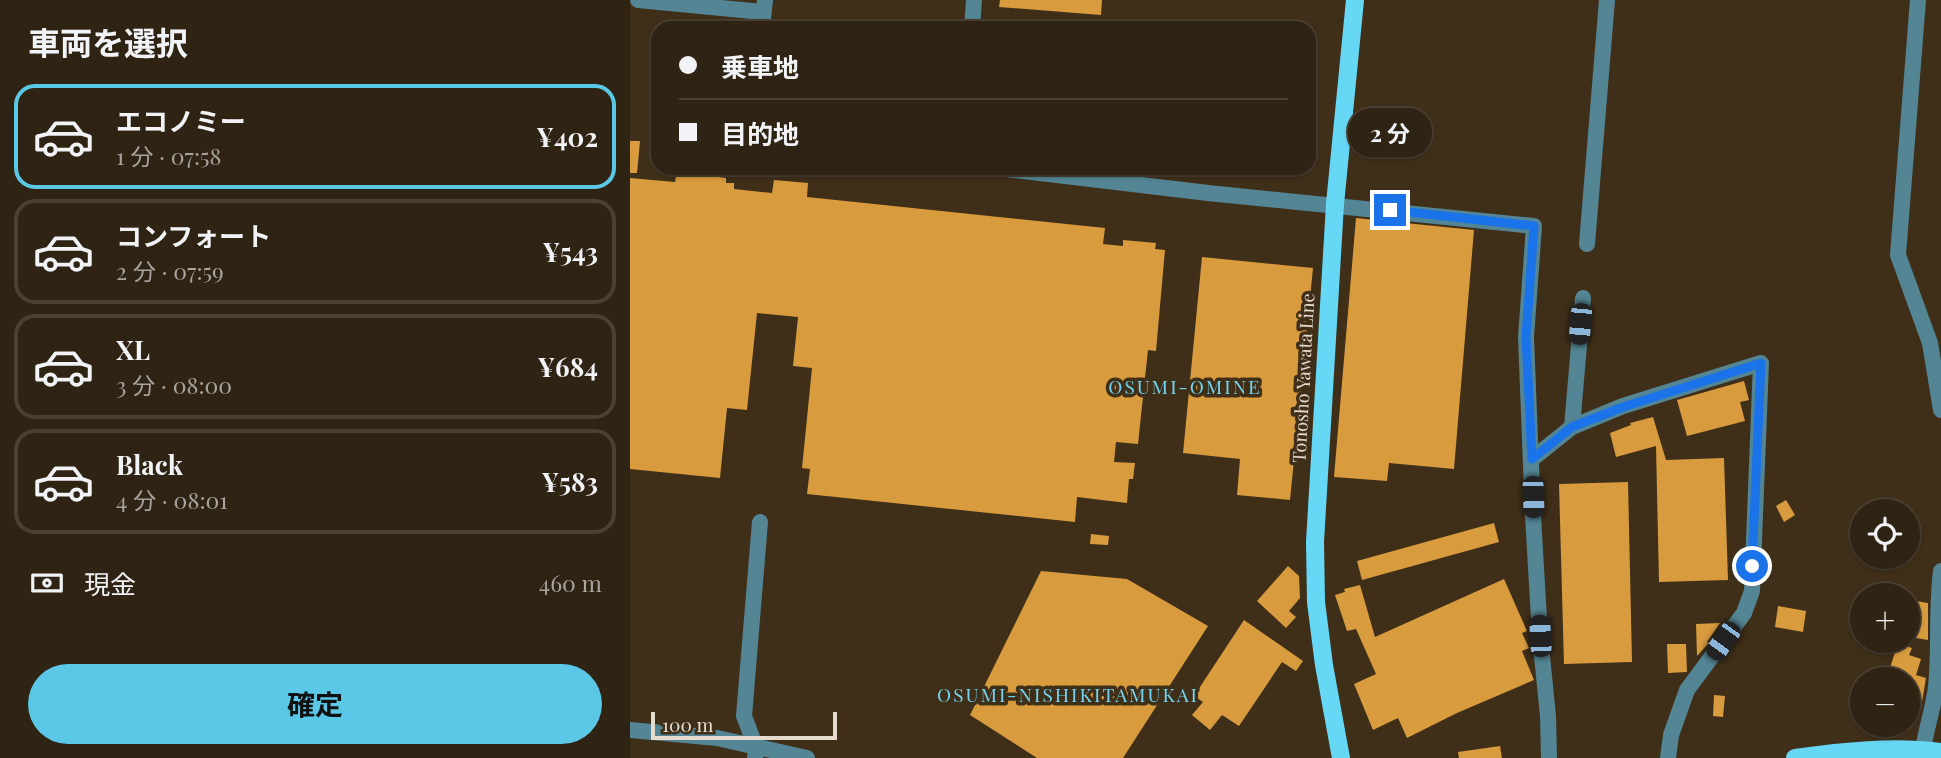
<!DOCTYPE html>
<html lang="ja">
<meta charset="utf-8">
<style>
:root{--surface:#2f2313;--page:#372b1c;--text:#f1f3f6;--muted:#a7a4a0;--line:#4a4033;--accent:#5ac8e6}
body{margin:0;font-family:"Playfair Display","Noto Sans JP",serif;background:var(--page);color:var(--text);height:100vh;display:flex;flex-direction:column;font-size:26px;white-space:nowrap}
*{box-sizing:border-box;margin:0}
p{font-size:23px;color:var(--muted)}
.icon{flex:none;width:38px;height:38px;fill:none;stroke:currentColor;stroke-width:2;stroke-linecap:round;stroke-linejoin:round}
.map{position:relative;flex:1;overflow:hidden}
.sheet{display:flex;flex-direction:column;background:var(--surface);width:630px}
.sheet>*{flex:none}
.hud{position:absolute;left:21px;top:21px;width:665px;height:154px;border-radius:21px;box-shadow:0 2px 5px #0004,0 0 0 2px var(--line);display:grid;align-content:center;height:154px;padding:0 28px;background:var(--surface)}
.tools{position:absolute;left:1220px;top:499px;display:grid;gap:14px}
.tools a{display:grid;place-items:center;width:70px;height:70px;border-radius:50%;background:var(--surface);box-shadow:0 2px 5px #0004,0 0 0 2px var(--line);font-size:35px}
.scale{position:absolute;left:21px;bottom:18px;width:186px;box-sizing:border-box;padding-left:7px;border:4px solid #e5dbce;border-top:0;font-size:19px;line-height:24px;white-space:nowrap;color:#e5dbce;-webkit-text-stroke:5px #3f2f19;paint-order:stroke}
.end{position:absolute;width:32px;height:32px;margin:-16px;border:9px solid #1a73e8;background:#fff;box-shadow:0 0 0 4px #fff}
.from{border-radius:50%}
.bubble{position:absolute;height:49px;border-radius:24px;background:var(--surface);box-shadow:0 2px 5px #0004,0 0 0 2px var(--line);font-size:23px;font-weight:700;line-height:49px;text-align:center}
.car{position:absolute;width:21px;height:42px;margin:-21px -10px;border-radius:9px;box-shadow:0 0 5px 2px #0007;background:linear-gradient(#222 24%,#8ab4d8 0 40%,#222 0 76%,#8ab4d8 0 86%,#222 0)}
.hud b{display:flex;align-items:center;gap:24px;height:66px;font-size:26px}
.hud b+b{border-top:2px solid var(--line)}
.hud i{width:18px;height:18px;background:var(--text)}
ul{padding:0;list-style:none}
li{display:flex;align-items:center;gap:21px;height:105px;margin:0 14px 10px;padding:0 14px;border:4px solid var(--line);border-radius:21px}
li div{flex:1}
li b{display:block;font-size:26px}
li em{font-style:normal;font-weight:700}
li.on{border-color:var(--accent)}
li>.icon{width:63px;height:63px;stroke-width:1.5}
h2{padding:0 28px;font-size:32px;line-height:84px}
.pay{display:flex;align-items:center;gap:18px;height:77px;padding:0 28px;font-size:26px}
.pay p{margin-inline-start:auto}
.cta{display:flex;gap:14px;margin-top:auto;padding:14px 28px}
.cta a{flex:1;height:80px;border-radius:42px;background:var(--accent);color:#111;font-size:28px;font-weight:700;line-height:80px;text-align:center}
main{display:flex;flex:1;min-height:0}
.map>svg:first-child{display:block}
</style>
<main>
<section class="sheet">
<h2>車両を選択</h2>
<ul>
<li class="on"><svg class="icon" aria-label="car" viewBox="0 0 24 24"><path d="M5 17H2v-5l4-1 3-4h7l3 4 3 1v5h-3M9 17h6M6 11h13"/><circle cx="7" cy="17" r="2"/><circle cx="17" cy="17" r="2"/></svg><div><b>エコノミー</b><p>1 分 · 07:58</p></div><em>¥402</em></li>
<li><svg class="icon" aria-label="car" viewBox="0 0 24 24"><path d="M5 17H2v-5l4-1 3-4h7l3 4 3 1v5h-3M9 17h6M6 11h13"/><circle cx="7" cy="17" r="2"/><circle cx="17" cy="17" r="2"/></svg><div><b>コンフォート</b><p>2 分 · 07:59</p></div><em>¥543</em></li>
<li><svg class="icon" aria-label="car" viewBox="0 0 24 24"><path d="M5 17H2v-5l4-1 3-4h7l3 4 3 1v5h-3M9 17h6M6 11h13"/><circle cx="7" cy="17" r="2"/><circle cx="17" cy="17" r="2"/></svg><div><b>XL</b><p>3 分 · 08:00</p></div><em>¥684</em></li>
<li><svg class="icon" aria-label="car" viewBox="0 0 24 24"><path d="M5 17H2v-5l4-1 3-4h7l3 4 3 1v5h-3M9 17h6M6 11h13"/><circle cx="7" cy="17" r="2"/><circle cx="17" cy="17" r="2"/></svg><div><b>Black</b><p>4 分 · 08:01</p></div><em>¥583</em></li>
</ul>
<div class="pay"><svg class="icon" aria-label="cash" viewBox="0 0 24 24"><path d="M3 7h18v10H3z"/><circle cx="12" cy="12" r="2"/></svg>現金<p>460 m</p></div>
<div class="cta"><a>確定</a></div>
</section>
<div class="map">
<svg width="1311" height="758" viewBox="0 0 1311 758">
<rect width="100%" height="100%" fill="#3f2f19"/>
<g fill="#d89b3d">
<path d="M 370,0 L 472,0 L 471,15 L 369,7 Z"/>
<path d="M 0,141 L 10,141 L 7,173 L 0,173 Z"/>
<path d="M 47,171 L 64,171 L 64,174 L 96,178 L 96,183 L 104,183 L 104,189 L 142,193 L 144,180 L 178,183 L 177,197 L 475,228 L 473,244 L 493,246 L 493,240 L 526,243 L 525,249 L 535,250 L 526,351 L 518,350 L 508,444 L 486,442 L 484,462 L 505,463 L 503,479 L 499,479 L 497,503 L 447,497 L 445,522 L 177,494 L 180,469 L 172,468 L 182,368 L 163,366 L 168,317 L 127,313 L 117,410 L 97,408 L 90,478 L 0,469 L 0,178 L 45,182 Z"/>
<path d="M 726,218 L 844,230 L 824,469 L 759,463 L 757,481 L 704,477 Z"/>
<path d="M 572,257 L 683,268 L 660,500 L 607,495 L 610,459 L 553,453 Z"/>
<path d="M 1114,381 L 1119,400 L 1110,402 L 1115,421 L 1057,436 L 1047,400 Z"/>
<path d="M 1023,417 L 1036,460 L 1094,458 L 1098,580 L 1029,582 L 1026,446 L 986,457 L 980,433 L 1001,425 L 1000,423 Z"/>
<path d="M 998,482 L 1002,662 L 934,664 L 929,484 Z"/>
<path d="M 1156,500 L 1165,515 L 1154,522 L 1146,506 Z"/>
<path d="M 864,523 L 869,542 L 732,580 L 727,561 Z"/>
<path d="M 461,534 L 479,536 L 478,545 L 460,544 Z"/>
<path d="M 658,566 L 669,576 L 670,598 L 659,611 L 666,617 L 656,628 L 627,601 Z"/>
<path d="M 411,571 L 497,579 L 578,626 L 493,758 L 407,758 L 340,715 Z"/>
<path d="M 874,579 L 897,631 L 892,633 L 899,648 L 892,651 L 904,680 L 827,713 L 777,738 L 768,718 L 743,730 L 724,684 L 746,674 L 726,629 L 717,631 L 705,595 L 715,592 L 714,589 L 730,585 L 745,637 Z"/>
<path d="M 1286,601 L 1298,603 L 1298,640 L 1280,637 Z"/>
<path d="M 1148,606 L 1176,611 L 1173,632 L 1145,627 Z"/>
<path d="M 614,620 L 673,661 L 666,671 L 652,662 L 609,726 L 592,715 L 580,730 L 562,715 L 573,702 L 564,696 Z"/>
<path d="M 1090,623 L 1077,642 L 1079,643 L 1067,656 L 1066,624 Z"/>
<path d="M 1268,643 L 1282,648 L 1279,655 L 1291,659 L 1286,675 L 1296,678 L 1291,708 L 1279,705 L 1283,682 L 1258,674 Z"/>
<path d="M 1037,644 L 1056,644 L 1057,672 L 1038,673 Z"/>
<path d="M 1084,695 L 1095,696 L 1093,717 L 1083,716 Z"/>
<path d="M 870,746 L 872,758 L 829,758 L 828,752 Z"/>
</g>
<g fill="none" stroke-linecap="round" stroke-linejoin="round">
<g stroke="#538594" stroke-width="16">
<path d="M 8,0 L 133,12"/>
<path d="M 1288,0 L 1268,255 L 1300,343 L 1311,410"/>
<path d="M 132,28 L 135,0"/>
<path d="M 342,28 L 344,0"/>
<path d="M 368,168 L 578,193 L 904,226 L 896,337 L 903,516 L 910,636 L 918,716 L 919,758"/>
<path d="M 957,244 L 977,0"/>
<path d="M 942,427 L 953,298"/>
<path d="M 902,459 L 942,427 L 993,406 L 1131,363 L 1122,591 L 1114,613 L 1057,690 L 1041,735 L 1038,758"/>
<path d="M 0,730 L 87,738 L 177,758"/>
<path d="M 125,758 L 126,748 L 114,716 L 130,522"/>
<path d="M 1292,758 C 1294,734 1303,711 1306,687 C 1310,649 1306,610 1311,571"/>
</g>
<g stroke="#67d7f6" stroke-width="18">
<path d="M 711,758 L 694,665 L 686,602 L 685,542 L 705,204 L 725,0"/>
<path d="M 1165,758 C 1213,751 1263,746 1311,752"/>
</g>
</g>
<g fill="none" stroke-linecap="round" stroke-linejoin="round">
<path stroke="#1a73e8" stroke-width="9" d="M 760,210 L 904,226 L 896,337 L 902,459 L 942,427 L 993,407 L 1131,363 L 1122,566"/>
</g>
<g text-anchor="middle" stroke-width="7" stroke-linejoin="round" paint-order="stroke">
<g font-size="18" fill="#e5dbce" stroke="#3f2f19">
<text transform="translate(674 378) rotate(-87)" y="6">Tonosho Yawata Line</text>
</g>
<g font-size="19" letter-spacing="2" fill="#73d5f1" stroke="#3f2f19">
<text x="555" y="394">OSUMI-OMINE</text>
<text x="438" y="702">OSUMI-NISHIKITAMUKAI</text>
</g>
</g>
</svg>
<div class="tools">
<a><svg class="icon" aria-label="locate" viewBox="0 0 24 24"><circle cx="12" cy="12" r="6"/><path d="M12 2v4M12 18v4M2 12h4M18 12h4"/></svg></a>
<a>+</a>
<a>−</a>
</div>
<div class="scale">100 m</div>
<i class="end from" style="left:1122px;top:566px"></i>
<i class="end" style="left:760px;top:210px"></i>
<div class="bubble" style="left:718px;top:108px;width:84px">2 分</div>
<i class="car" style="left:950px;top:324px;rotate:185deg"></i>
<i class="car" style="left:903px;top:497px;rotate:178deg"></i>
<i class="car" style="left:910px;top:636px;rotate:357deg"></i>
<i class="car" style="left:1093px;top:641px;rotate:216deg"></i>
<div class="hud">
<b><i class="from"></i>乗車地</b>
<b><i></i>目的地</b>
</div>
</div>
</main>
